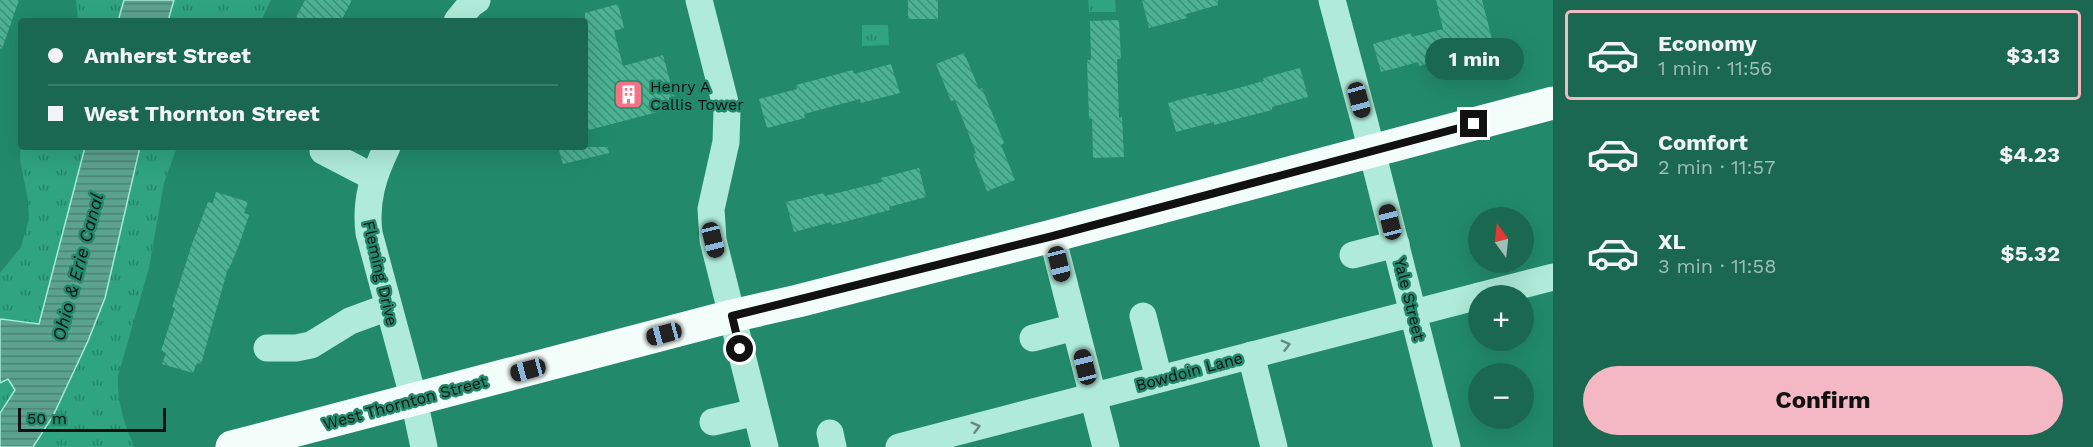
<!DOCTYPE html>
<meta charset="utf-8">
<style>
:root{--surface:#1a6850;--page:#27705a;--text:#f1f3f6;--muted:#9fbeb7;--line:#387b67;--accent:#f3b8c3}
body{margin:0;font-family:"Work Sans",sans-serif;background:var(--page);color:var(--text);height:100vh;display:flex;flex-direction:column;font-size:22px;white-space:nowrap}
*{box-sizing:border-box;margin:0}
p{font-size:20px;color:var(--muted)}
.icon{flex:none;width:33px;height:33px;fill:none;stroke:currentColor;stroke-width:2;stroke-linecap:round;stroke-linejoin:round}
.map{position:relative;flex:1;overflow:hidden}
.side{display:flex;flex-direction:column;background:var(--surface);width:540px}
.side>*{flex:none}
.banner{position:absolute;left:18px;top:18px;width:570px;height:132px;border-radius:6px;box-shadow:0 6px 24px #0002;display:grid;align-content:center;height:132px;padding:0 30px;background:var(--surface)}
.needle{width:39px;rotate:345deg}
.tools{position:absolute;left:1468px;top:207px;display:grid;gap:12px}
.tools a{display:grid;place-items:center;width:66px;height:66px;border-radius:50%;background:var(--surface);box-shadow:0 6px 24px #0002;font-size:30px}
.scale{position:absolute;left:18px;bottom:15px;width:148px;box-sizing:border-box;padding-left:6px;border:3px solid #111;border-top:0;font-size:16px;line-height:21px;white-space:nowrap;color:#111;-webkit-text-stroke:4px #228a6b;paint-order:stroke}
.end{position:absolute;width:27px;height:27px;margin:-14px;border:8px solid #111;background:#fff;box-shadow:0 0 0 3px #fff}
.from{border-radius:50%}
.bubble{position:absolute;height:42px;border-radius:21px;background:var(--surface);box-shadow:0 6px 24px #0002;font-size:20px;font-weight:700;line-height:42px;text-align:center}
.car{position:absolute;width:18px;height:36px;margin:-18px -9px;border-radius:8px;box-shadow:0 0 4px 2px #0007;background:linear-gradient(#222 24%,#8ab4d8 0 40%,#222 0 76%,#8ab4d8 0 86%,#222 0)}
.banner b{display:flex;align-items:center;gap:21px;height:57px;font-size:22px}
.banner b+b{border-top:2px solid var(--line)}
.banner i{width:15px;height:15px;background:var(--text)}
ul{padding:10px 0 0;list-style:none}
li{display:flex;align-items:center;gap:18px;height:90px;margin:0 12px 9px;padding:0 18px;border:3px solid transparent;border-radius:6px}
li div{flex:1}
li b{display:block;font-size:22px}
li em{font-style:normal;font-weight:700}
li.active{border-color:var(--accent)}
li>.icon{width:54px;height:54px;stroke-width:1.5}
.cta{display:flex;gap:12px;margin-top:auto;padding:12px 30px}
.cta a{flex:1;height:69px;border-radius:36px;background:var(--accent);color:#111;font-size:24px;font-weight:700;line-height:69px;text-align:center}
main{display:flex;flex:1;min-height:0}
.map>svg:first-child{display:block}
</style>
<main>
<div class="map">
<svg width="1553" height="447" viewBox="0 0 1553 447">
<defs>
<pattern id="park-tufts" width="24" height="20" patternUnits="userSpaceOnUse" patternTransform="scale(1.5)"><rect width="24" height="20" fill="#2fa47f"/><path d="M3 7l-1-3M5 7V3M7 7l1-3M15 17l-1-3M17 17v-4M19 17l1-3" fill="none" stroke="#278467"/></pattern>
<pattern id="water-rules" width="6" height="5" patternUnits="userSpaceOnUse" patternTransform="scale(1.5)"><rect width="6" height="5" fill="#5ca38e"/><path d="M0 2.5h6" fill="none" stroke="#4b8373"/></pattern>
<pattern id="building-back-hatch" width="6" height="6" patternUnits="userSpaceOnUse" patternTransform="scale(1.5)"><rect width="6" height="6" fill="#4bb292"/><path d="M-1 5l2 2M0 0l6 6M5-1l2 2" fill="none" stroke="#3d8f76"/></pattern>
</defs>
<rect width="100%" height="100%" fill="#228a6b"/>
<g fill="url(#park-tufts)">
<path d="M 76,0 L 123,0 L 118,21 L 78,21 Z"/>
<path d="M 174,0 L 271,0 L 261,21 L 168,21 Z"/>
<path d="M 1088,0 L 1115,0 L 1116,12 L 1089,12 Z"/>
<path d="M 862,25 L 888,25 L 889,45 L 862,46 Z"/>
<path d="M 21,136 L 21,147 L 85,147 L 39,324 L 1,319 L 0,321 L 0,273 L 21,247 L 29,219 L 28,200 L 20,160 Z"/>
<path d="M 141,147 L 177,147 L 164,183 L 149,268 L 118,376 C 117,402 124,423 134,447 L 33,447 L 53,416 L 88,341 L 105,298 Z"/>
<path d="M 8,378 L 15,390 L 0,411 L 0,383 Z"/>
</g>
<g fill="url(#water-rules)" stroke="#a3ecd4" stroke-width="1.5">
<path d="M 124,0 L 174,0 L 168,21 L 118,21 Z"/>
<path d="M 85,147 L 140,147 L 105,298 L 88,341 L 53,416 L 33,447 L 0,447 L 0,413 L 15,390 L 8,379 L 0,383 L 0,321 L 1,319 L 39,324 Z"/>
</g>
<g fill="url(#building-back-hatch)">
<path d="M 0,0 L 19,0 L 2,49 L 0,48 Z"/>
<path d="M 305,0 L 352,0 L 341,21 L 294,21 Z"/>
<rect x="908" y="0" width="30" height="19"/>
<path d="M 1142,0 L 1218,0 L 1218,5 L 1186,14 L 1187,18 L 1149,28 Z"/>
<path d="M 1436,0 L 1482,0 L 1493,43 L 1474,48 L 1474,51 L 1419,66 L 1418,62 L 1381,72 L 1373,44 L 1411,33 L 1412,37 L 1443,29 Z"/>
<path d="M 618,4 L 624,28 L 614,31 L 623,66 L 663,55 L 677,107 L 585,131 L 585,13 Z"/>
<path d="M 1119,20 L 1121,59 L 1117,59 L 1119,118 L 1122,117 L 1124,157 L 1093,158 L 1092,119 L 1089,119 L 1087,60 L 1091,60 L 1090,21 Z"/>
<path d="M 964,53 L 979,89 L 982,88 L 1004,143 L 1001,145 L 1015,180 L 987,191 L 973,154 L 976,153 L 955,100 L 951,101 L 936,64 Z"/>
<path d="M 891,64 L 900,93 L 861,103 L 860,99 L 804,114 L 805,118 L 767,128 L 759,99 L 797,89 L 796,85 L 853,70 L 854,74 Z"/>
<path d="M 1300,68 L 1308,97 L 1272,107 L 1272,110 L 1214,125 L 1214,122 L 1176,132 L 1168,103 L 1206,93 L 1207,96 L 1227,91 L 1264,81 L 1263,78 Z"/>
<path d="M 558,147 L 608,147 L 609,153 L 563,164 Z"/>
<path d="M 919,168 L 926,197 L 889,207 L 890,210 L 832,225 L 831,222 L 794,232 L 786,202 L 824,193 L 825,196 L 882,182 L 881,178 Z"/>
<path d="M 216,192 L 248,202 L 244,213 L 249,215 L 239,245 L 229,269 L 228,268 L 201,364 L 197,363 L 193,373 L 162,364 L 166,353 L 161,351 L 175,308 L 172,307 L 192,244 L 208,202 L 213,203 Z"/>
</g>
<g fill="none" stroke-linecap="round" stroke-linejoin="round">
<g stroke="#afebd8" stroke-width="27">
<path d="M 699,0 L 727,110 L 726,142 L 711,209 L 713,240 L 765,447"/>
<path d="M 1332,0 L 1364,120 L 1447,447"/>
<path d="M 457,21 L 471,4 L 477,0"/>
<path d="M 387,147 C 373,176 365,201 369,233 L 414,400 L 424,447"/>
<path d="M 323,151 L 373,177"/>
<path d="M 1052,236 L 1106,447"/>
<path d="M 1353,255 L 1396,244"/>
<path d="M 1479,296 L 1553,277"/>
<path d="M 1143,316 L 1159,379"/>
<path d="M 1033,338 L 1075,327"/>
<path d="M 267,348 L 296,348 L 311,345 L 350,321 L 388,307"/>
<path d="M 1251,355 L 1274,447"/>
<path d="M 713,422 L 756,412"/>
<path d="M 830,433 L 833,447"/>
<path d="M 899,447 L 1479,296"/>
</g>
<path stroke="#f3fefb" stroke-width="33" d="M 232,447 L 732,316 L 798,301 L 1052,236 L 1553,103"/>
</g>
<defs><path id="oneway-chevron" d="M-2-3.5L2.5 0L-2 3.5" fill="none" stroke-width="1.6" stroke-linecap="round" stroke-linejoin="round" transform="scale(1.5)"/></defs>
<g stroke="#68897e">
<use href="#oneway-chevron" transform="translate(1286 345) rotate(-15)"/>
<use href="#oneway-chevron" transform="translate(976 427) rotate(-15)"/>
</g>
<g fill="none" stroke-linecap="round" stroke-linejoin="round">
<path stroke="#111" stroke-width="8" d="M 740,349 L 732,316 L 1053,236 L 1474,124"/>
</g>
<defs>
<symbol id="building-square" viewBox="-11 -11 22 22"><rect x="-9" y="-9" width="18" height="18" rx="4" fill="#f67185" stroke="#228a6b"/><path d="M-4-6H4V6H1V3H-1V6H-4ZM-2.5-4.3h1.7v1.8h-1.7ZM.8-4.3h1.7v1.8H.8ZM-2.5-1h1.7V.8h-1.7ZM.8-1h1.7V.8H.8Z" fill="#fff"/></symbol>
</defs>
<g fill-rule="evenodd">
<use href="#building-square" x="612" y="78" width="33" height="33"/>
</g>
<g text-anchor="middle" stroke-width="5" stroke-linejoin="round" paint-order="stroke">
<g font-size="16" fill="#111" stroke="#228a6b" text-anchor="start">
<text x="650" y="92">Henry A<tspan x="650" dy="18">Callis Tower</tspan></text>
</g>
<g font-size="16" fill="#111" stroke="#228a6b">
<text transform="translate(381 273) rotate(77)" y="6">Fleming Drive</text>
<text transform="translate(1410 299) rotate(76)" y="6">Yale Street</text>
<text transform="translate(1189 371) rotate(-15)" y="6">Bowdoin Lane</text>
<text transform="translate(405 402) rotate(-15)" y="6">West Thornton Street</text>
</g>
<g font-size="18" font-style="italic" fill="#111" stroke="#228a6b">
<text transform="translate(78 267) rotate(-75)" y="6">Ohio &amp; Erie Canal</text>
</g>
</g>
</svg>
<div class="tools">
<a><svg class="needle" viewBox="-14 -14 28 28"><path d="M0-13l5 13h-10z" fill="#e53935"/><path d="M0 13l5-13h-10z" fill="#9fbeb7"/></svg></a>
<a>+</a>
<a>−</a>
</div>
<div class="scale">50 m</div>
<i class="end from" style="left:740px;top:349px"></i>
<i class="end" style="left:1474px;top:124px"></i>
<div class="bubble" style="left:1425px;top:38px;width:99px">1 min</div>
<i class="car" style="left:1359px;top:100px;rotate:165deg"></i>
<i class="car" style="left:1390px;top:222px;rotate:346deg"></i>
<i class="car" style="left:713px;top:240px;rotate:166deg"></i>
<i class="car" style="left:1059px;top:264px;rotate:166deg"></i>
<i class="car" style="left:664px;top:334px;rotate:255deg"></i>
<i class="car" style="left:1085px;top:367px;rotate:346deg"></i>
<i class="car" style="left:528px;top:370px;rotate:255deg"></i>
<div class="banner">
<b><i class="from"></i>Amherst Street</b>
<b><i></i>West Thornton Street</b>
</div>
</div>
<section class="side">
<ul>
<li class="active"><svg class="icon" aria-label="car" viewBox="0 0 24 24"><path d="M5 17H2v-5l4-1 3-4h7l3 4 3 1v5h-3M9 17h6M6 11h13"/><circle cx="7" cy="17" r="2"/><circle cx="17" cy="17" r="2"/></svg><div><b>Economy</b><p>1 min · 11:56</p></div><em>$3.13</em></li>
<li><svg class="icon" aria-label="car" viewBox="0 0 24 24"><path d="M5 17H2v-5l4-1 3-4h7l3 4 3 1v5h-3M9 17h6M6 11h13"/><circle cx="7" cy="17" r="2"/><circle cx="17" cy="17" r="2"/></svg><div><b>Comfort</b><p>2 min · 11:57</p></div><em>$4.23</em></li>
<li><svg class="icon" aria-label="car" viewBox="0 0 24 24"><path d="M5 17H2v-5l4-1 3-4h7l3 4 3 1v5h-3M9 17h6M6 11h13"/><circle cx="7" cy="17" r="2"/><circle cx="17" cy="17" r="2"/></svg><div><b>XL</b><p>3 min · 11:58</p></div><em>$5.32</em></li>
</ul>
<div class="cta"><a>Confirm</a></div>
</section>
</main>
